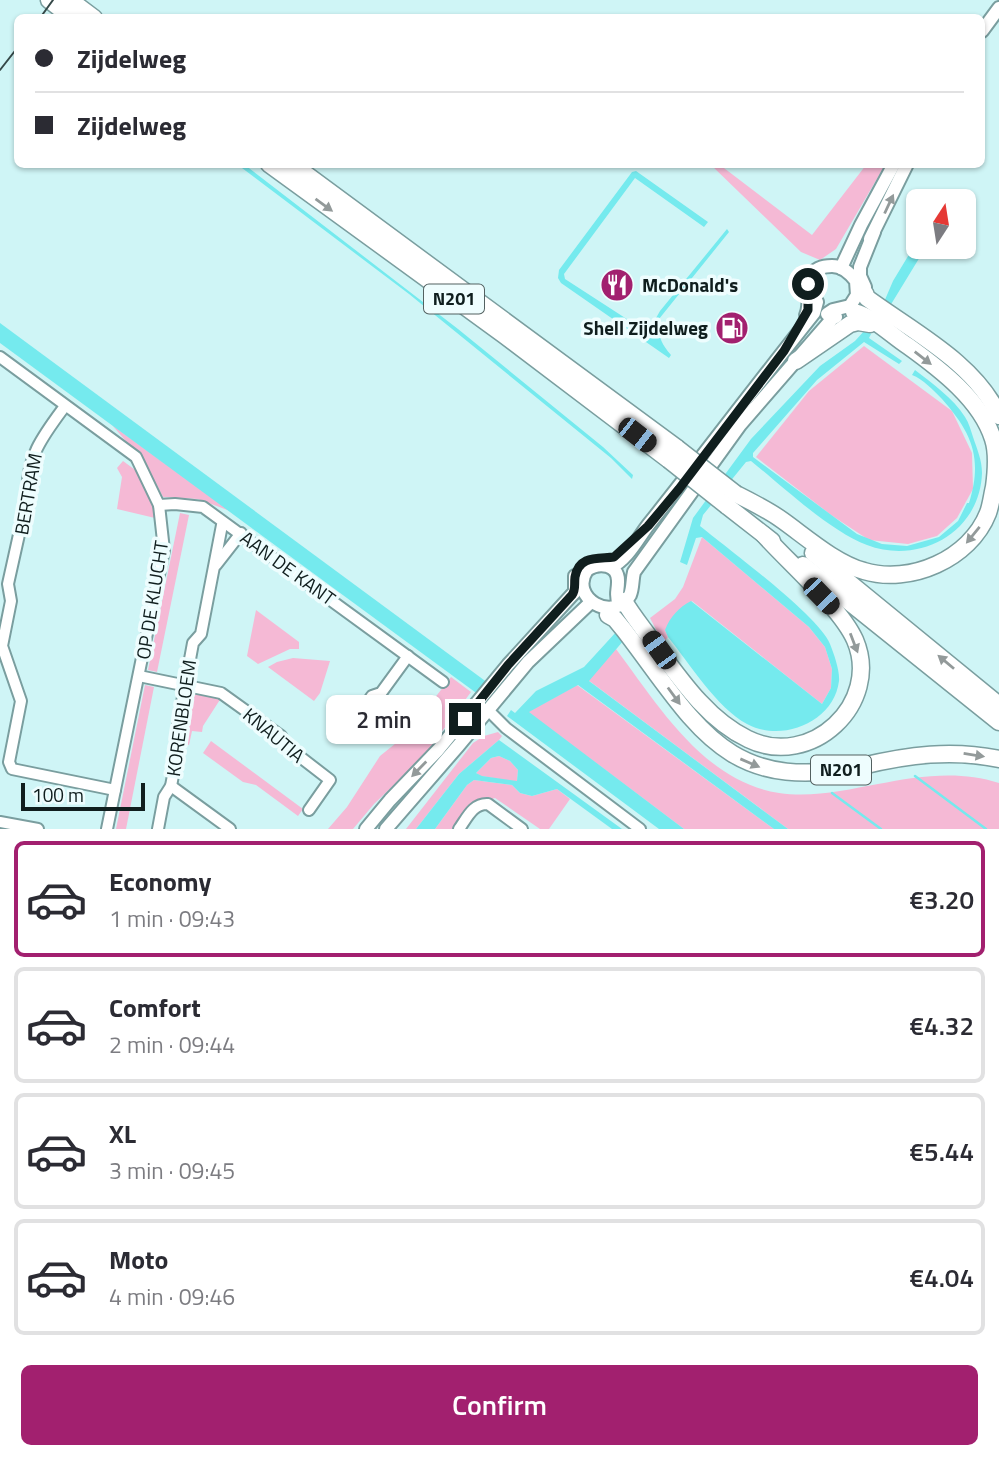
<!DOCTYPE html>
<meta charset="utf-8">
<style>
:root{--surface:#fff;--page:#f7f7f7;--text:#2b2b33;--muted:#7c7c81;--line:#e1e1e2;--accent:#a2206f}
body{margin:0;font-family:"Titillium Web",sans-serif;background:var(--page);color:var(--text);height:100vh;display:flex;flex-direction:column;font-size:26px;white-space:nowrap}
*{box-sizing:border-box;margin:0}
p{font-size:23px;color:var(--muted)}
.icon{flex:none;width:38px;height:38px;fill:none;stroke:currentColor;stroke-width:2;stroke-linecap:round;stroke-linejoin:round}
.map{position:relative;height:829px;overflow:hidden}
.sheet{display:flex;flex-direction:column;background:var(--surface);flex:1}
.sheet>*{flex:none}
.top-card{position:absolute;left:14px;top:14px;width:971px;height:154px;border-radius:10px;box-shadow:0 2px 5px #0004;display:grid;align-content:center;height:154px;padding:0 21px;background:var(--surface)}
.needle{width:46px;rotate:12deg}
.controls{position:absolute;left:906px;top:189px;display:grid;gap:14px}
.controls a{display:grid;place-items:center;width:70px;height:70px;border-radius:10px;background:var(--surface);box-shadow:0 2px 5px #0004;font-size:35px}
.scale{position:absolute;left:21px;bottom:18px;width:124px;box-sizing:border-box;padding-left:7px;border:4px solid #101e1e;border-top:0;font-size:19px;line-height:24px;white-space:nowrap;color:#101e1e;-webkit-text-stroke:5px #eefdfe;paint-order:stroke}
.end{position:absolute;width:32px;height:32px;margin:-16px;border:9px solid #101e1e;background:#fff;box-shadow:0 0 0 4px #fff}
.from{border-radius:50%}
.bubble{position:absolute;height:49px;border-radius:10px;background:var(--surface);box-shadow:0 2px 5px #0004;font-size:23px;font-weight:600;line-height:49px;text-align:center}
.car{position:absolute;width:21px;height:42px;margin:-21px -10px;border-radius:9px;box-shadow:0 0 5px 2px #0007;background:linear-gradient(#222 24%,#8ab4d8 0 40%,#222 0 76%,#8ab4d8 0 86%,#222 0)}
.top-card b{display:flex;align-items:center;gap:24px;height:66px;font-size:26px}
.top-card b+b{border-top:2px solid var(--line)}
.top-card i{width:18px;height:18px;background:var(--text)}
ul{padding:12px 0 0;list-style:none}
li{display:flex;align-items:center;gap:21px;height:116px;margin:0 14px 10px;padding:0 7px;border:4px solid var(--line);border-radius:10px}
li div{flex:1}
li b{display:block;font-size:26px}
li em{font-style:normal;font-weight:600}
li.selected{border-color:var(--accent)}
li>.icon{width:63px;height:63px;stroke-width:1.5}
.cta{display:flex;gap:14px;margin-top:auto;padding:14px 21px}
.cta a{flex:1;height:80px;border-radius:10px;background:var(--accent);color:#fff;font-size:28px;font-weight:600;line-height:80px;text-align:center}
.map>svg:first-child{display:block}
</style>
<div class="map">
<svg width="999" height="829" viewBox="0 0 999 829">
<rect width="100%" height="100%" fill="#cff5f6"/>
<g fill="#f5b9d5">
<path d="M 711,165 L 720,165 L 812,235 L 866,165 L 885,165 L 836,249 L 820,260 L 801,252 Z"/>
<path d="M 864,346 L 952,411 L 972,453 L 973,489 L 957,518 L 937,536 L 908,544 L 869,540 L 831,515 L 756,457 L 809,391 Z"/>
<path d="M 112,425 L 230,511 L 198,499 L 163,497 C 150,469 132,448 112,425 Z"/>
<path d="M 123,461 L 138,472 L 153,506 L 155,518 L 117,509 L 122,477 L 117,468 Z"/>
<path d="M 180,513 L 189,515 L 157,672 L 148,670 Z"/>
<path d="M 702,537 L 809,627 L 825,647 L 832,669 L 831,688 L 822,704 L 692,601 L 665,630 L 668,637 L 663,643 L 650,618 L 675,599 L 683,587 Z"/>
<path d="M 256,610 L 299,642 L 299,649 L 290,649 L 258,664 L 247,656 Z"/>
<path d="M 616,649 C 658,705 703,781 779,793 C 812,798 846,790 878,784 C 918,776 960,770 999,783 L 999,829 L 788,829 L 588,680 Z"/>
<path d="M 293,658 L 330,661 L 320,693 L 314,701 L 268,667 L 277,662 Z"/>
<path d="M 451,677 L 471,692 L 423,757 L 374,804 L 353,829 L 328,829 L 347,807 L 380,756 L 406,735 Z"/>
<path d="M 145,685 L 154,687 L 126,829 L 116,829 Z"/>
<path d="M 577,685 L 774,829 L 684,829 L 528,712 Z"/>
<path d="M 191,693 L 214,698 L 216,694 L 223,695 L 203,726 L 202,732 L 192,731 L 189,745 L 183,743 L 182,720 L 186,721 Z"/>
<path d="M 498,732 L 502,736 L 499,740 L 459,774 L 416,829 L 406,829 L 473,743 L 484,736 Z"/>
<path d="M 211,741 L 303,809 L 298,816 L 256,785 L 243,782 L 203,753 Z"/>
<path d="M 499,756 L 510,761 L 518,770 L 517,782 L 481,776 L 476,773 L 491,758 Z"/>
<path d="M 474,780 L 512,785 L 520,793 L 532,796 L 557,789 L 570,799 L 549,829 L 540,829 L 495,798 C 475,804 465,812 452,829 L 435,829 L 467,785 Z"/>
</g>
<g fill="#75eaee" fill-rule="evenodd">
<path d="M 238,165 L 245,165 L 458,329 L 603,447 L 633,475 L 632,479 L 611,458 L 409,294 Z"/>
<path d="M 636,171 L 708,222 L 704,227 L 635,178 L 564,274 L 565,279 L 653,336 L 656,318 L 660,311 L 727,229 L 729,232 L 659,319 C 657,335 661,343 671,355 L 669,358 L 561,283 L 558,278 L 559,270 L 632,172 Z"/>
<path d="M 919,238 L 919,247 L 926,247 L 890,306 L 884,302 L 893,281 Z"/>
<path d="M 0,323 L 488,683 L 479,695 L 0,343 Z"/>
<path d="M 865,330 L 871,334 L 869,338 L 902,361 L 899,364 L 864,342 L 817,380 L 753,453 L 753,457 L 857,534 L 882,544 L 907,546 L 939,537 L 958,521 L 967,503 L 969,503 C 983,458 972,433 942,399 C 933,390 923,379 912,375 L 915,370 C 933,384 953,398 965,417 C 969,423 971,431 973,437 C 977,449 982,460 982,473 C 980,533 919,565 867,545 C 831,532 782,486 751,461 L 746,462 L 703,515 L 700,526 C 728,549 819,616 830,644 C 834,654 840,671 839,681 C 834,722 782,743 747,724 C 717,708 690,664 668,637 L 665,630 C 670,617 679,607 691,601 L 822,704 L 831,688 L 832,669 L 825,647 L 809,627 L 702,537 L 696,538 L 687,565 L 680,562 L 693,518 L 751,439 L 820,366 L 855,341 Z"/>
<path d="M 617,631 L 624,640 L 589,681 L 788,829 L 774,829 L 578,685 L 529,712 L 684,829 L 659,829 L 507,716 L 511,710 L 515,713 L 536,691 L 584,667 Z"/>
<path d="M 499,740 L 622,829 L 612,829 L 557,789 L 532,796 L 520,793 L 512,785 L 474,780 L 467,785 L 435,829 L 416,829 L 459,774 ZM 499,756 L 510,761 L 518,770 L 517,781 L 482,776 L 476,773 L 491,758 Z"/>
</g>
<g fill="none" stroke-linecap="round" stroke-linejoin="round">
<g stroke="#75eaee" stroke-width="2.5">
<path d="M 915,776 L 986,829"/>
<path d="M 832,793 L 881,829"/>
</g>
<defs>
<g id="minor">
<path d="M 0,357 L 136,457 L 159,505 L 164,550 L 107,829"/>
<path d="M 65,406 C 45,433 25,458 28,494 L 8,584 L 11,601 L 2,646 L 21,701 L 9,762 L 12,769 L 115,790"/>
<path d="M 159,505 L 175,504 L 203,507 L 443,682"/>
<path d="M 216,565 L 241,533"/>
<path d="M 139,676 L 221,693 L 281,736 L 286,746 L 330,780 L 309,810"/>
<path d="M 488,710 L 506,728 L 640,829"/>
<path d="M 350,727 L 372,696 L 381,693 L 408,656"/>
<path d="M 171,786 L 230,829"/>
<path d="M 0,822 L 38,829"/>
<path d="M 158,829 L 164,797 L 171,786 L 181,733 L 178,724 L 193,643 L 201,634 L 222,525"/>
<path d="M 459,829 C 467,818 473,803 488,804 L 522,829"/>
</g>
<g id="major">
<path d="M 982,31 L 999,8"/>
<path d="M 870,239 L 907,164"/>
<path d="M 841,268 L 861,225 L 894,164"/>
<path d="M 865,287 L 860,276 L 860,267 L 874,232"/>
<path d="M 806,315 C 814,300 797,266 832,266 C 843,266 850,273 856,281 L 857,295 L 850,306 L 833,310 L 827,314"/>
<path d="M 611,567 C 628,559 638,538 649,524 C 705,454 758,383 814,313 L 817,302"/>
<path d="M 619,605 C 615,595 618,591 618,582 C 619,563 598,562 587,570 C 568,598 614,624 630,595 C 633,588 632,580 634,572 L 740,425 L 832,319 L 836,317"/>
<path d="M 366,829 L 390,800 L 438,750 L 508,665 L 572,595 L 575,592 L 575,576"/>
<path d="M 386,829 L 458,746 L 528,662 L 591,602"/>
</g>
<g id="highway">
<path d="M 49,0 L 72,18"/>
<path d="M 70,0 L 94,18"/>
<path d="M 269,164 L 504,335 L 669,460"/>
<path d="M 292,164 L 677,448"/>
<path d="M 865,293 L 867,298 C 913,332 975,363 999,416"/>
<path d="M 796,361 L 850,324 L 858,322 L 870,324"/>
<path d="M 736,494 C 752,502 768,510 782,520 C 806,537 835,563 864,571 C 910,585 970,559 988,513 C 991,505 992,495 994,487 C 996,472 998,454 993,439 C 981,400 940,369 908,346 C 891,335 874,317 854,312"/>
<path d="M 727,506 L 772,541"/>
<path d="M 813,553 L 999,705"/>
<path d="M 803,565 L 999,722"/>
<path d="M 624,601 C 632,615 643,628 652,641 C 678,676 707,720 748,739 C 811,770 882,703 855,640 C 841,608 789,563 764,535"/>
<path d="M 608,615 L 615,619 L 624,630 C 697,725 725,795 862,766 C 908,755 952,749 999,759"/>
</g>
</defs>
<use href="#minor" stroke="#7a9e9f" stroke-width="14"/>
<use href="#major" stroke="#7a9e9f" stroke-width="16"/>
<use href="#highway" stroke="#7a9e9f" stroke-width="19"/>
<use href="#minor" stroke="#fff" stroke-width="10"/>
<use href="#major" stroke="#fff" stroke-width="12"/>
<use href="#highway" stroke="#fff" stroke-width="16"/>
<g stroke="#364949" stroke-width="2">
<path d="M 40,18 L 53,0"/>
<path d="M 0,70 L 18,47"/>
</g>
<defs>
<g id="highway-bridge">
<path d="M 677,448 L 736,494"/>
<path d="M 669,460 L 727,506"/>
</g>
</defs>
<use href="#highway-bridge" stroke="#7a9e9f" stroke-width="19" stroke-linecap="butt"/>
<use href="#highway-bridge" stroke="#fff" stroke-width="16"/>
</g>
<defs><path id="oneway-solid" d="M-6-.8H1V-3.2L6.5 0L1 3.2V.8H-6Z" transform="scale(1.75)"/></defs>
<g fill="#939a9a">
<use href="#oneway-solid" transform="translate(889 204) rotate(-65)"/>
<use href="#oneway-solid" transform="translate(324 205) rotate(36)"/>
<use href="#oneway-solid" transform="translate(923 358) rotate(38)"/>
<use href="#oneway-solid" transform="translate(973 535) rotate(129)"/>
<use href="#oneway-solid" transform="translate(854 643) rotate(69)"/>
<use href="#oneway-solid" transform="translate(946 662) rotate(-140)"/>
<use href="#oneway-solid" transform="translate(674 696) rotate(54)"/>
<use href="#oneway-solid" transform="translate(974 755) rotate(9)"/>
<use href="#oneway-solid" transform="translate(750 763) rotate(23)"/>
<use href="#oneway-solid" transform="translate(419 769) rotate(134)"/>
</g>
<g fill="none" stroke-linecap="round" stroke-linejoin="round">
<path stroke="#101e1e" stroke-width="9" d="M 465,719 L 508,665 L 572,595 C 576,589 574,585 575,577 C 579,555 598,559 614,557 L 648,526 L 679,489 L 784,351 L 808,310 L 808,284"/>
</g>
<defs>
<symbol id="restaurant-disc" viewBox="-11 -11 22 22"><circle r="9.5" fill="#a2206f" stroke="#eefdfe"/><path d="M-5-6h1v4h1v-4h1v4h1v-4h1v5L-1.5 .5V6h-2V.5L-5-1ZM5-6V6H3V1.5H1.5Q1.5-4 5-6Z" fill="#fff"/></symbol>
<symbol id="fuel-disc" viewBox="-11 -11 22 22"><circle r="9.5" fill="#a2206f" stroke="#eefdfe"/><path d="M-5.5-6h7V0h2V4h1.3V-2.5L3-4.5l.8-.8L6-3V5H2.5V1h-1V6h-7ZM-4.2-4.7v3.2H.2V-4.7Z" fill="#fff"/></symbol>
</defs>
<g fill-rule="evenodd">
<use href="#restaurant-disc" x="598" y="266" width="38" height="38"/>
<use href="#fuel-disc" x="713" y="309" width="38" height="38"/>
</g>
<g text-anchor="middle" stroke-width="7" stroke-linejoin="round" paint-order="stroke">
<g fill="#eefdfe" stroke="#536161" stroke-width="2">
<rect x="424" y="284.5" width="60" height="29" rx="5"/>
<rect x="811" y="755.5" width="60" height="29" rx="5"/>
</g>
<g font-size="18" font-weight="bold" fill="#101e1e">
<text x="454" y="305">N201</text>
<text x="841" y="776">N201</text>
</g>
<g font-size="19" font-weight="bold" fill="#101e1e" stroke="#eefdfe" text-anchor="start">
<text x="642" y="292">McDonald's</text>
<text x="708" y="335" text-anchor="end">Shell Zijdelweg</text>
</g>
<g font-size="19" fill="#101e1e" stroke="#eefdfe">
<text transform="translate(28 494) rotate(-80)" y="7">BERTRAM</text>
<text transform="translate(288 568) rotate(36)" y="7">AAN DE KANT</text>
<text transform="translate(152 600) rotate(-81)" y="7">OP DE KLUCHT</text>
<text transform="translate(181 718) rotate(-82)" y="7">KORENBLOEM</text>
<text transform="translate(274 735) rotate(40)" y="7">KNAUTIA</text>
</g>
</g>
</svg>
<div class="controls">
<a><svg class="needle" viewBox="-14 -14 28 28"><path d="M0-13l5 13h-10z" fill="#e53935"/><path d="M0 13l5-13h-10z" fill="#7c7c81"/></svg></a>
</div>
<div class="scale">100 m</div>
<i class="end from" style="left:808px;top:284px"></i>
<i class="end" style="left:465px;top:719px"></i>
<div class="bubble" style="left:326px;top:695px;width:116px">2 min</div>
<i class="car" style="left:637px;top:435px;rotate:128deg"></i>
<i class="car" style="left:821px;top:596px;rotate:136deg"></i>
<i class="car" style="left:659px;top:650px;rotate:324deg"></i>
<div class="top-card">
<b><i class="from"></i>Zijdelweg</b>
<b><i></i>Zijdelweg</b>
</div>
</div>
<section class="sheet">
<ul>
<li class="selected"><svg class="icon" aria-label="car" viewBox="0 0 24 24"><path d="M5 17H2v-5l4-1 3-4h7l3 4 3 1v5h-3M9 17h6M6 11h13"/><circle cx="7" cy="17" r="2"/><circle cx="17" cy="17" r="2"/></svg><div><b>Economy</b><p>1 min · 09:43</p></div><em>€3.20</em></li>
<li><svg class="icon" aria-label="car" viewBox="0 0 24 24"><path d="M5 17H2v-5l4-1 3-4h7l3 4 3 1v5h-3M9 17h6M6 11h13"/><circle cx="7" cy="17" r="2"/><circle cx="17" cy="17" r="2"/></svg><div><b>Comfort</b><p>2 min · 09:44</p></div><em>€4.32</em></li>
<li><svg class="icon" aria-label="car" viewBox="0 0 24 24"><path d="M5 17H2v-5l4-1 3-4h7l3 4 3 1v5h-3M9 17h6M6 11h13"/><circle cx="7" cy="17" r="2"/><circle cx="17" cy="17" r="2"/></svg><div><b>XL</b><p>3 min · 09:45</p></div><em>€5.44</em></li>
<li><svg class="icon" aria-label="car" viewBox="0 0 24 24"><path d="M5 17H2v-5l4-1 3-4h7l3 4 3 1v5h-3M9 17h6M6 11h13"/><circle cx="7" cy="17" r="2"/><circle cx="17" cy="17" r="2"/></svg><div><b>Moto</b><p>4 min · 09:46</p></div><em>€4.04</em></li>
</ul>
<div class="cta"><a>Confirm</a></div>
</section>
